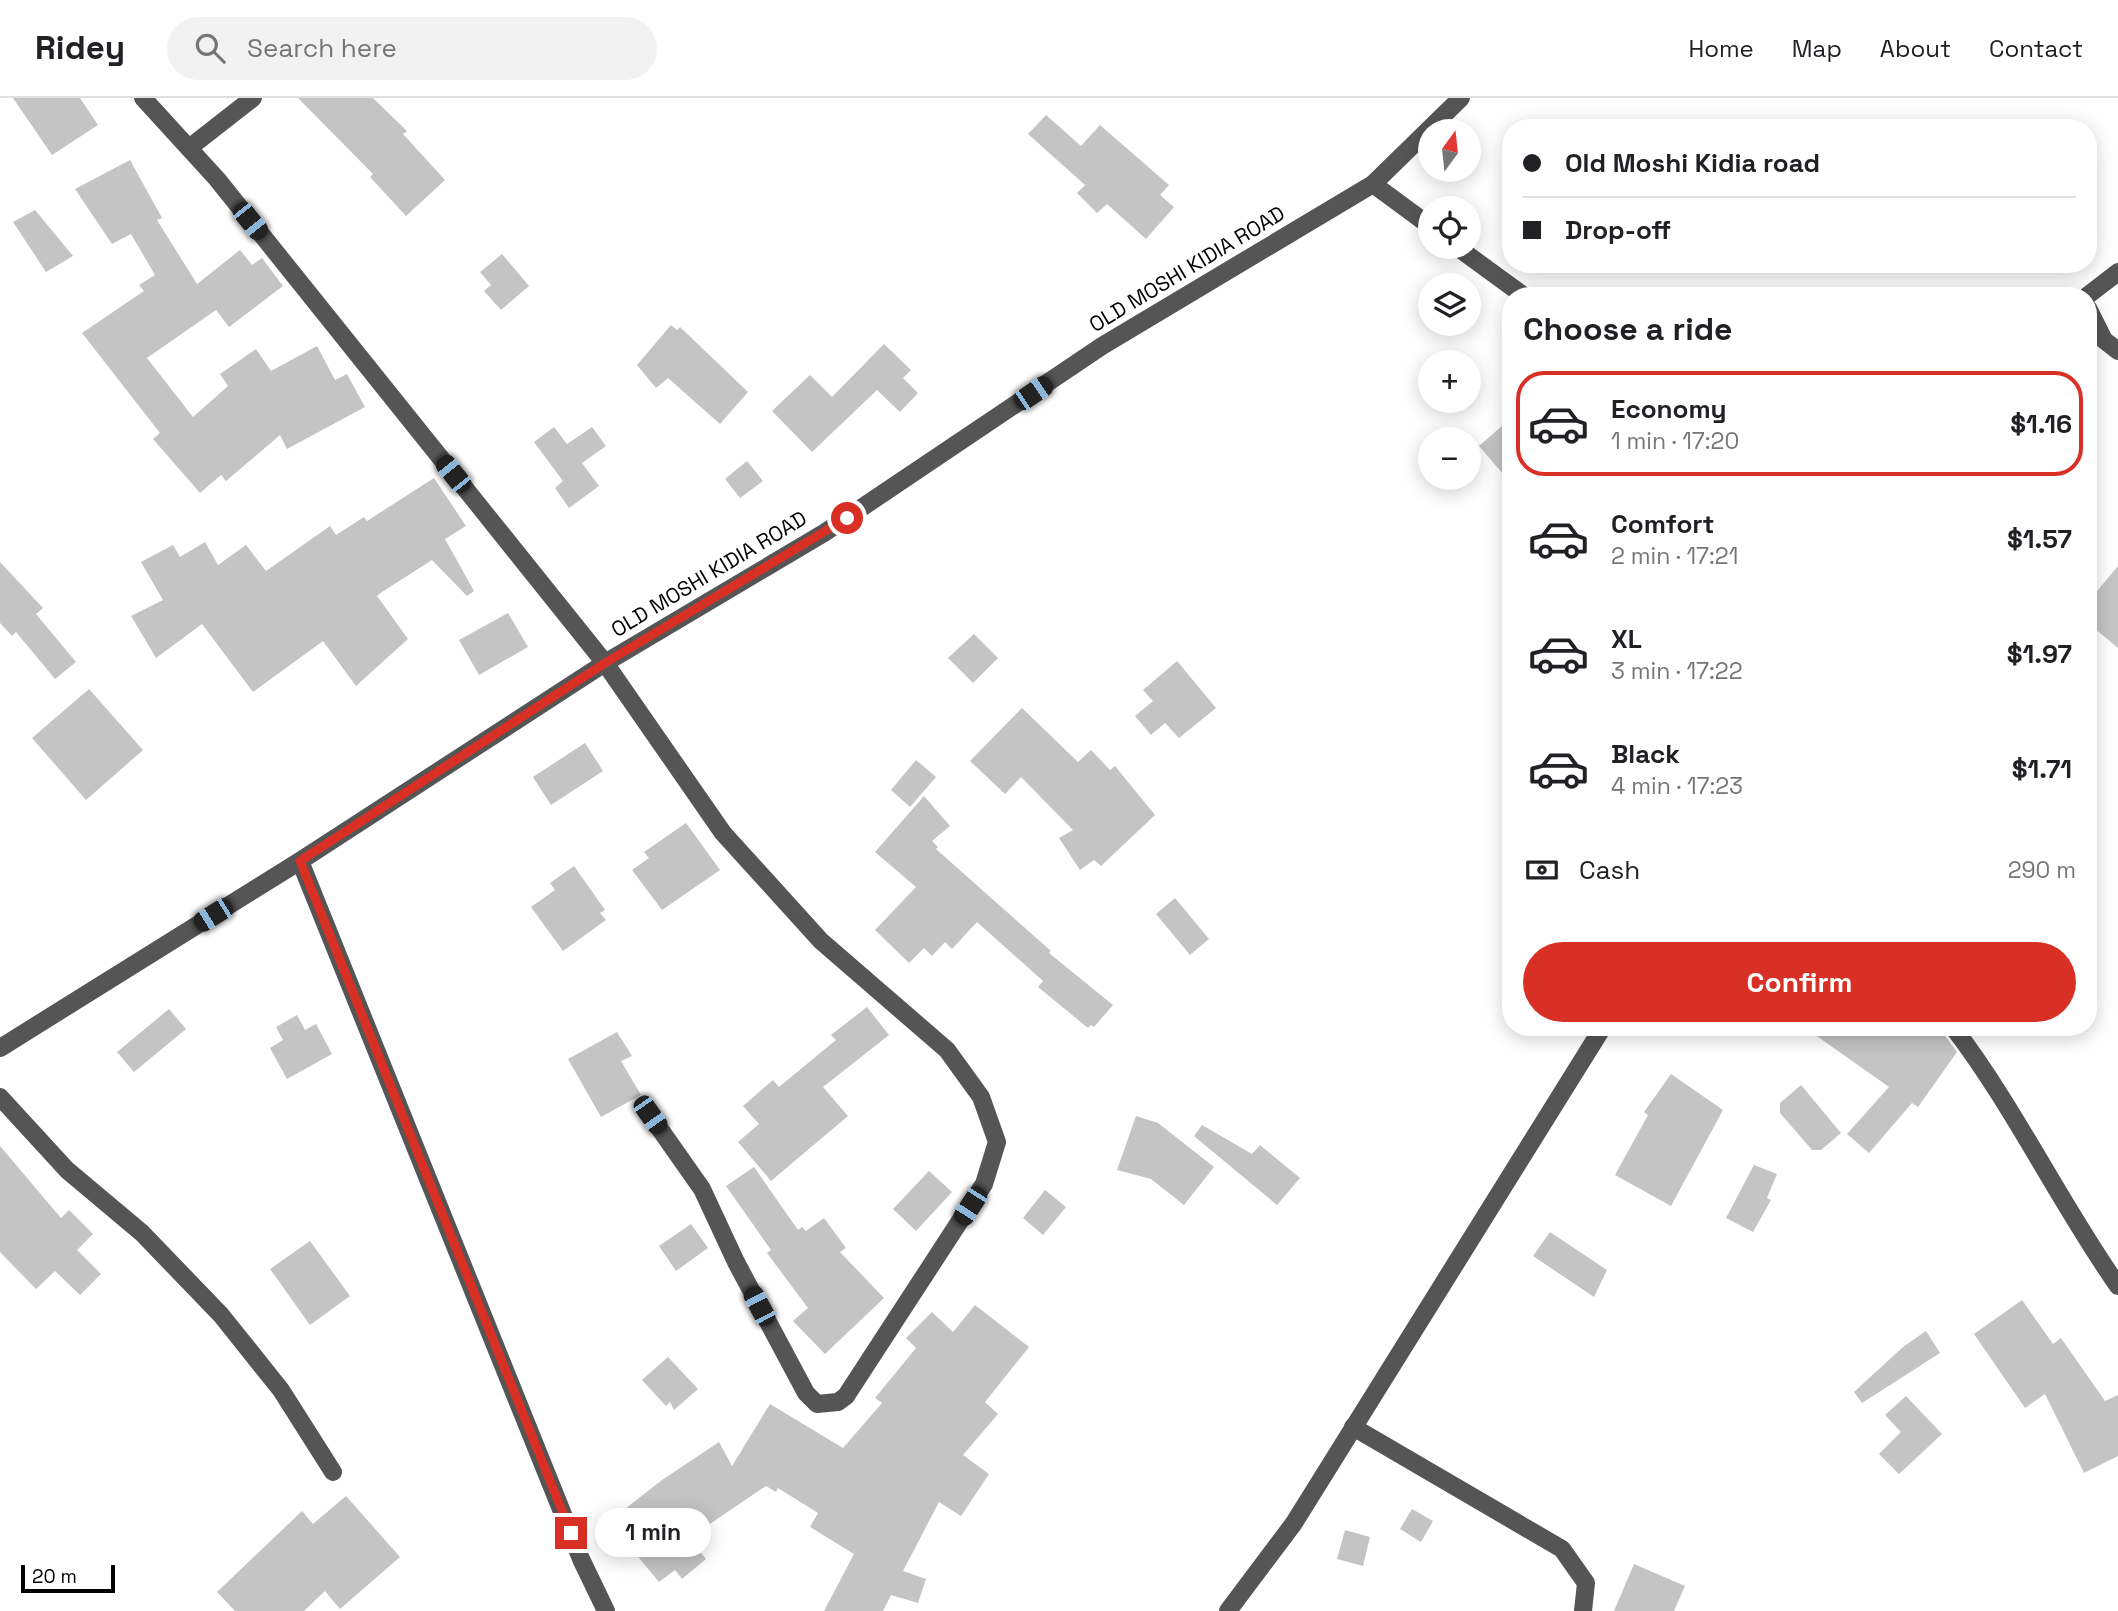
<!DOCTYPE html>
<meta charset="utf-8">
<style>
:root{--surface:#fff;--page:#f2f2f2;--text:#202124;--muted:#757577;--line:#e0e0e0;--accent:#d93025}
body{margin:0;font-family:"Space Grotesk",sans-serif;background:var(--page);color:var(--text);height:100vh;display:flex;flex-direction:column;font-size:26px;white-space:nowrap}
*{box-sizing:border-box;margin:0}
p{font-size:23px;color:var(--muted)}
.icon{flex:none;width:38px;height:38px;fill:none;stroke:currentColor;stroke-width:2;stroke-linecap:round;stroke-linejoin:round}
.map{position:relative;flex:1;overflow:hidden}
.sheet{position:absolute;left:1502px;top:189px;width:595px;height:749px;display:flex;flex-direction:column;background:var(--surface);border-radius:28px;box-shadow:0 4px 18px #0003}
.sheet>*{flex:none}
.top-card{position:absolute;left:1502px;top:21px;width:595px;height:154px;border-radius:28px;box-shadow:0 4px 18px #0003;display:grid;align-content:center;height:154px;padding:0 21px;background:var(--surface)}
.needle{width:46px;rotate:15deg}
.fabs{position:absolute;left:1418px;top:21px;display:grid;gap:14px}
.fabs a{display:grid;place-items:center;width:63px;height:63px;border-radius:50%;background:var(--surface);box-shadow:0 4px 18px #0003;font-size:35px}
.scale{position:absolute;left:21px;bottom:18px;width:94px;box-sizing:border-box;padding-left:7px;border:4px solid #000;border-top:0;font-size:19px;line-height:24px;white-space:nowrap;color:#000;-webkit-text-stroke:5px #fff;paint-order:stroke}
.end{position:absolute;width:32px;height:32px;margin:-16px;border:9px solid #d93025;background:#fff;box-shadow:0 0 0 4px #fff}
.from{border-radius:50%}
.bubble{position:absolute;height:49px;border-radius:24px;background:var(--surface);box-shadow:0 4px 18px #0003;font-size:23px;font-weight:700;line-height:49px;text-align:center}
.car{position:absolute;width:21px;height:42px;margin:-21px -10px;border-radius:9px;box-shadow:0 0 5px 2px #0007;background:linear-gradient(#222 24%,#8ab4d8 0 40%,#222 0 76%,#8ab4d8 0 86%,#222 0)}
.top-card b{display:flex;align-items:center;gap:24px;height:66px;font-size:26px}
.top-card b+b{border-top:2px solid var(--line)}
.top-card i{width:18px;height:18px;background:var(--text)}
ul{padding:0;list-style:none}
li{display:flex;align-items:center;gap:21px;height:105px;margin:0 14px 10px;padding:0 7px;border:4px solid transparent;border-radius:28px}
li div{flex:1}
li b{display:block;font-size:26px}
li em{font-style:normal;font-weight:700}
li.selected{border-color:var(--accent)}
li>.icon{width:63px;height:63px;stroke-width:1.5}
h2{padding:0 21px;font-size:32px;line-height:84px}
.pay{display:flex;align-items:center;gap:18px;height:77px;padding:0 21px;font-size:26px}
.pay p{margin-inline-start:auto}
.primary-button{display:flex;gap:14px;margin-top:auto;padding:14px 21px}
.primary-button a{flex:1;height:80px;border-radius:42px;background:var(--accent);color:#fff;font-size:28px;font-weight:700;line-height:80px;text-align:center}
header{display:flex;align-items:center;gap:42px;box-sizing:border-box;height:98px;padding:0 35px;background:var(--surface);border-bottom:2px solid var(--line)}
header strong{font-size:33px}
nav{display:flex;gap:38px;margin-inline-start:auto;font-size:24px}
.search{width:490px;height:63px;background:var(--page);display:flex;align-items:center;gap:18px;box-sizing:border-box;padding:0 24px;border-radius:38px;color:var(--muted);font-size:26px}
.map>svg:first-child{display:block}
</style>
<header>
<strong>Ridey</strong>
<div class="search"><svg class="icon" aria-label="search" viewBox="0 0 24 24"><circle cx="10" cy="10" r="6"/><path d="M15 15l6 6"/></svg>Search here</div>
<nav><a>Home</a><a>Map</a><a>About</a><a>Contact</a></nav>
</header>
<div class="map">
<svg width="2118" height="1513" viewBox="0 0 2118 1513">
<rect width="100%" height="100%" fill="#fff"/>
<g fill="#c4c4c4">
<path d="M 13,0 L 80,0 L 98,27 L 52,57 Z"/>
<path d="M 298,0 L 373,0 L 407,33 L 403,36 L 445,82 L 406,118 L 370,79 L 373,76 Z"/>
<path d="M 1046,17 L 1081,48 L 1100,27 L 1169,87 L 1160,97 L 1174,109 L 1146,141 L 1107,106 L 1097,115 L 1077,95 L 1085,87 L 1028,36 Z"/>
<path d="M 130,62 L 162,120 L 157,122 L 197,186 L 240,152 L 252,167 L 262,160 L 283,188 L 229,229 L 216,212 L 147,260 L 193,319 L 228,288 L 220,276 L 256,251 L 271,273 L 317,248 L 335,282 L 347,276 L 365,309 L 287,351 L 280,337 L 226,383 L 221,377 L 200,395 L 153,341 L 160,335 L 82,235 L 144,193 L 139,187 L 155,177 L 131,136 L 112,146 L 75,91 Z"/>
<path d="M 35,112 L 73,158 L 46,174 L 13,124 Z"/>
<path d="M 502,156 L 529,188 L 501,212 L 484,193 L 491,187 L 480,174 Z"/>
<path d="M 671,227 L 677,232 L 680,229 L 748,294 L 720,326 L 668,280 L 656,290 L 637,267 Z"/>
<path d="M 884,246 L 911,272 L 903,280 L 918,295 L 900,314 L 877,292 L 812,354 L 772,313 L 810,277 L 832,299 Z"/>
<path d="M 1510,321 L 1510,384 L 1479,348 Z"/>
<path d="M 554,329 L 567,346 L 592,329 L 606,348 L 582,365 L 599,388 L 569,410 L 555,390 L 563,383 L 534,344 Z"/>
<path d="M 747,363 L 763,383 L 740,400 L 725,381 Z"/>
<path d="M 434,380 L 466,428 L 445,441 L 474,493 L 467,498 L 432,462 L 382,494 L 377,498 L 408,541 L 356,588 L 323,543 L 253,594 L 202,526 L 156,560 L 131,518 L 163,502 L 141,464 L 173,447 L 180,459 L 205,444 L 218,467 L 246,447 L 266,473 L 330,428 L 336,437 L 364,419 L 367,423 Z"/>
<path d="M 0,464 L 43,510 L 36,516 L 76,564 L 55,581 L 16,534 L 12,538 L 0,525 Z"/>
<path d="M 2118,468 L 2118,550 L 2088,525 L 2088,504 Z"/>
<path d="M 508,515 L 528,549 L 479,577 L 459,542 Z"/>
<path d="M 974,536 L 998,560 L 973,585 L 948,560 Z"/>
<path d="M 1177,563 L 1216,610 L 1179,640 L 1165,625 L 1151,637 L 1135,618 L 1153,603 L 1143,592 Z"/>
<path d="M 89,591 L 143,652 L 86,702 L 32,640 Z"/>
<path d="M 1022,610 L 1078,664 L 1091,652 L 1110,672 L 1115,668 L 1155,717 L 1101,768 L 1094,762 L 1080,772 L 1059,740 L 1073,732 L 1021,679 L 1005,696 L 970,663 Z"/>
<path d="M 585,645 L 603,673 L 551,707 L 533,679 Z"/>
<path d="M 916,662 L 936,679 L 910,709 L 891,692 Z"/>
<path d="M 924,698 L 950,728 L 932,743 L 938,749 L 936,751 L 1051,853 L 1049,855 L 1113,907 L 1094,929 L 1091,927 L 1088,930 L 1038,889 L 1043,883 L 977,824 L 952,851 L 945,844 L 932,858 L 924,850 L 909,865 L 875,832 L 916,789 L 875,754 Z"/>
<path d="M 686,725 L 720,772 L 662,812 L 632,772 L 649,760 L 644,754 Z"/>
<path d="M 574,768 L 605,812 L 600,815 L 606,822 L 563,853 L 531,809 L 555,792 L 550,785 Z"/>
<path d="M 1175,800 L 1209,841 L 1190,857 L 1156,816 Z"/>
<path d="M 867,909 L 889,937 L 823,989 L 848,1018 L 771,1083 L 738,1044 L 759,1026 L 743,1008 L 773,982 L 779,989 L 836,942 L 831,937 Z"/>
<path d="M 169,911 L 186,931 L 134,974 L 117,954 Z"/>
<path d="M 297,917 L 305,932 L 316,926 L 332,956 L 287,981 L 270,950 L 283,942 L 276,929 Z"/>
<path d="M 1804,929 L 1933,929 L 1946,939 L 1957,954 L 1918,1009 L 1912,1005 L 1869,1055 L 1847,1036 L 1889,989 Z"/>
<path d="M 617,934 L 632,958 L 621,963 L 641,997 L 601,1019 L 568,961 Z"/>
<path d="M 1671,976 L 1723,1012 L 1671,1108 L 1615,1077 L 1648,1017 L 1644,1014 Z"/>
<path d="M 1801,987 L 1841,1035 L 1821,1052 L 1812,1052 L 1780,1015 L 1780,1005 Z"/>
<path d="M 1136,1018 L 1158,1025 L 1214,1069 L 1184,1107 L 1151,1081 L 1117,1072 Z"/>
<path d="M 1202,1027 L 1252,1056 L 1260,1047 L 1300,1080 L 1277,1107 L 1194,1038 Z"/>
<path d="M 0,1048 L 61,1120 L 69,1112 L 93,1136 L 77,1152 L 101,1176 L 80,1197 L 55,1173 L 36,1191 L 0,1154 Z"/>
<path d="M 1754,1067 L 1777,1076 L 1767,1100 L 1771,1102 L 1753,1134 L 1726,1120 Z"/>
<path d="M 754,1069 L 798,1132 L 802,1129 L 806,1133 L 824,1120 L 846,1150 L 840,1154 L 884,1200 L 825,1256 L 793,1223 L 808,1210 L 767,1155 L 771,1152 L 726,1088 Z"/>
<path d="M 929,1073 L 952,1094 L 916,1133 L 893,1111 Z"/>
<path d="M 1045,1092 L 1066,1109 L 1043,1137 L 1023,1120 Z"/>
<path d="M 691,1126 L 708,1150 L 676,1173 L 659,1148 Z"/>
<path d="M 1550,1134 L 1607,1172 L 1594,1199 L 1533,1158 Z"/>
<path d="M 310,1143 L 350,1198 L 310,1227 L 270,1171 Z"/>
<path d="M 2022,1202 L 2053,1246 L 2061,1240 L 2105,1303 L 2118,1297 L 2118,1358 L 2084,1375 L 2045,1296 L 2025,1310 L 1974,1236 Z"/>
<path d="M 975,1207 L 1029,1249 L 985,1304 L 998,1316 L 963,1357 L 989,1376 L 961,1418 L 939,1404 L 903,1473 L 926,1481 L 918,1505 L 891,1497 L 883,1513 L 824,1513 L 854,1456 L 810,1429 L 818,1415 L 778,1390 L 776,1394 L 766,1388 L 689,1440 L 706,1461 L 682,1481 L 675,1472 L 659,1484 L 635,1455 L 642,1449 L 616,1418 L 662,1382 L 719,1344 L 732,1368 L 770,1306 L 843,1350 L 882,1305 L 875,1300 L 916,1250 L 906,1240 L 932,1214 L 953,1234 Z"/>
<path d="M 1926,1233 L 1940,1255 L 1862,1305 L 1854,1294 L 1903,1249 Z"/>
<path d="M 668,1259 L 698,1291 L 674,1312 L 670,1304 L 666,1308 L 642,1282 Z"/>
<path d="M 1906,1298 L 1942,1336 L 1899,1376 L 1879,1356 L 1901,1334 L 1885,1317 Z"/>
<path d="M 346,1398 L 400,1459 L 340,1511 L 325,1493 L 304,1513 L 235,1513 L 217,1494 L 302,1413 L 313,1426 Z"/>
<path d="M 1412,1411 L 1433,1423 L 1421,1444 L 1400,1431 Z"/>
<path d="M 1345,1432 L 1370,1439 L 1363,1468 L 1337,1461 Z"/>
<path d="M 1634,1466 L 1685,1488 L 1674,1513 L 1614,1513 Z"/>
</g>
<g fill="none" stroke-linecap="round" stroke-linejoin="round">
<g stroke="#555" stroke-width="18">
<path d="M 143,0 L 217,81 L 605,565 L 723,735 L 821,843 L 947,952 L 981,999 L 997,1044 L 984,1086 L 846,1298 L 838,1304 L 817,1306 L 806,1295 L 736,1164 L 702,1091 L 650,1017"/>
<path d="M 189,50 L 253,0"/>
<path d="M 1373,86 L 1430,128"/>
<path d="M 1457,149 L 1524,198"/>
<path d="M 2087,198 L 2118,174"/>
<path d="M 2088,210 L 2104,242 L 2118,253"/>
<path d="M 300,763 L 581,1461 L 606,1513"/>
<path d="M 1953,929 C 2015,1010 2059,1104 2118,1188"/>
<path d="M 0,950 L 300,763 L 605,565 L 824,435 L 1102,248 L 1373,86 L 1461,0"/>
<path d="M 0,999 L 67,1072 L 142,1135 L 221,1217 L 281,1292 L 333,1374"/>
<path d="M 1353,1329 L 1562,1451 L 1586,1485 L 1583,1513"/>
<path d="M 1228,1513 L 1294,1425 L 1603,929"/>
</g>
</g>
<g fill="none" stroke-linecap="round" stroke-linejoin="round">
<path stroke="#d93025" stroke-width="9" d="M 571,1435 L 300,763 L 605,565 L 847,420"/>
</g>
<g text-anchor="middle" stroke-width="5" stroke-linejoin="round" paint-order="stroke">
<g font-size="21" fill="#000" stroke="#fff">
<text transform="translate(1187 171) rotate(-31)" y="7">OLD MOSHI KIDIA ROAD</text>
<text transform="translate(709 476) rotate(-31)" y="7">OLD MOSHI KIDIA ROAD</text>
</g>
</g>
</svg>
<div class="fabs">
<a><svg class="needle" viewBox="-14 -14 28 28"><path d="M0-13l5 13h-10z" fill="#e53935"/><path d="M0 13l5-13h-10z" fill="#757577"/></svg></a>
<a><svg class="icon" aria-label="locate" viewBox="0 0 24 24"><circle cx="12" cy="12" r="6"/><path d="M12 2v4M12 18v4M2 12h4M18 12h4"/></svg></a>
<a><svg class="icon" aria-label="layers" viewBox="0 0 24 24"><path d="M12 4l9 5-9 5-9-5zM3 14l9 5 9-5"/></svg></a>
<a>+</a>
<a>−</a>
</div>
<div class="scale">20 m</div>
<i class="end from" style="left:847px;top:420px"></i>
<i class="end" style="left:571px;top:1435px"></i>
<div class="bubble" style="left:595px;top:1410px;width:116px">1 min</div>
<i class="car" style="left:250px;top:123px;rotate:141deg"></i>
<i class="car" style="left:1033px;top:295px;rotate:56deg"></i>
<i class="car" style="left:453px;top:376px;rotate:321deg"></i>
<i class="car" style="left:213px;top:817px;rotate:238deg"></i>
<i class="car" style="left:650px;top:1017px;rotate:145deg"></i>
<i class="car" style="left:970px;top:1108px;rotate:213deg"></i>
<i class="car" style="left:759px;top:1208px;rotate:332deg"></i>
<div class="top-card">
<b><i class="from"></i>Old Moshi Kidia road</b>
<b><i></i>Drop-off</b>
</div>
<section class="sheet">
<h2>Choose a ride</h2>
<ul>
<li class="selected"><svg class="icon" aria-label="car" viewBox="0 0 24 24"><path d="M5 17H2v-5l4-1 3-4h7l3 4 3 1v5h-3M9 17h6M6 11h13"/><circle cx="7" cy="17" r="2"/><circle cx="17" cy="17" r="2"/></svg><div><b>Economy</b><p>1 min · 17:20</p></div><em>$1.16</em></li>
<li><svg class="icon" aria-label="car" viewBox="0 0 24 24"><path d="M5 17H2v-5l4-1 3-4h7l3 4 3 1v5h-3M9 17h6M6 11h13"/><circle cx="7" cy="17" r="2"/><circle cx="17" cy="17" r="2"/></svg><div><b>Comfort</b><p>2 min · 17:21</p></div><em>$1.57</em></li>
<li><svg class="icon" aria-label="car" viewBox="0 0 24 24"><path d="M5 17H2v-5l4-1 3-4h7l3 4 3 1v5h-3M9 17h6M6 11h13"/><circle cx="7" cy="17" r="2"/><circle cx="17" cy="17" r="2"/></svg><div><b>XL</b><p>3 min · 17:22</p></div><em>$1.97</em></li>
<li><svg class="icon" aria-label="car" viewBox="0 0 24 24"><path d="M5 17H2v-5l4-1 3-4h7l3 4 3 1v5h-3M9 17h6M6 11h13"/><circle cx="7" cy="17" r="2"/><circle cx="17" cy="17" r="2"/></svg><div><b>Black</b><p>4 min · 17:23</p></div><em>$1.71</em></li>
</ul>
<div class="pay"><svg class="icon" aria-label="cash" viewBox="0 0 24 24"><path d="M3 7h18v10H3z"/><circle cx="12" cy="12" r="2"/></svg>Cash<p>290 m</p></div>
<div class="primary-button"><a>Confirm</a></div>
</section>
</div>
